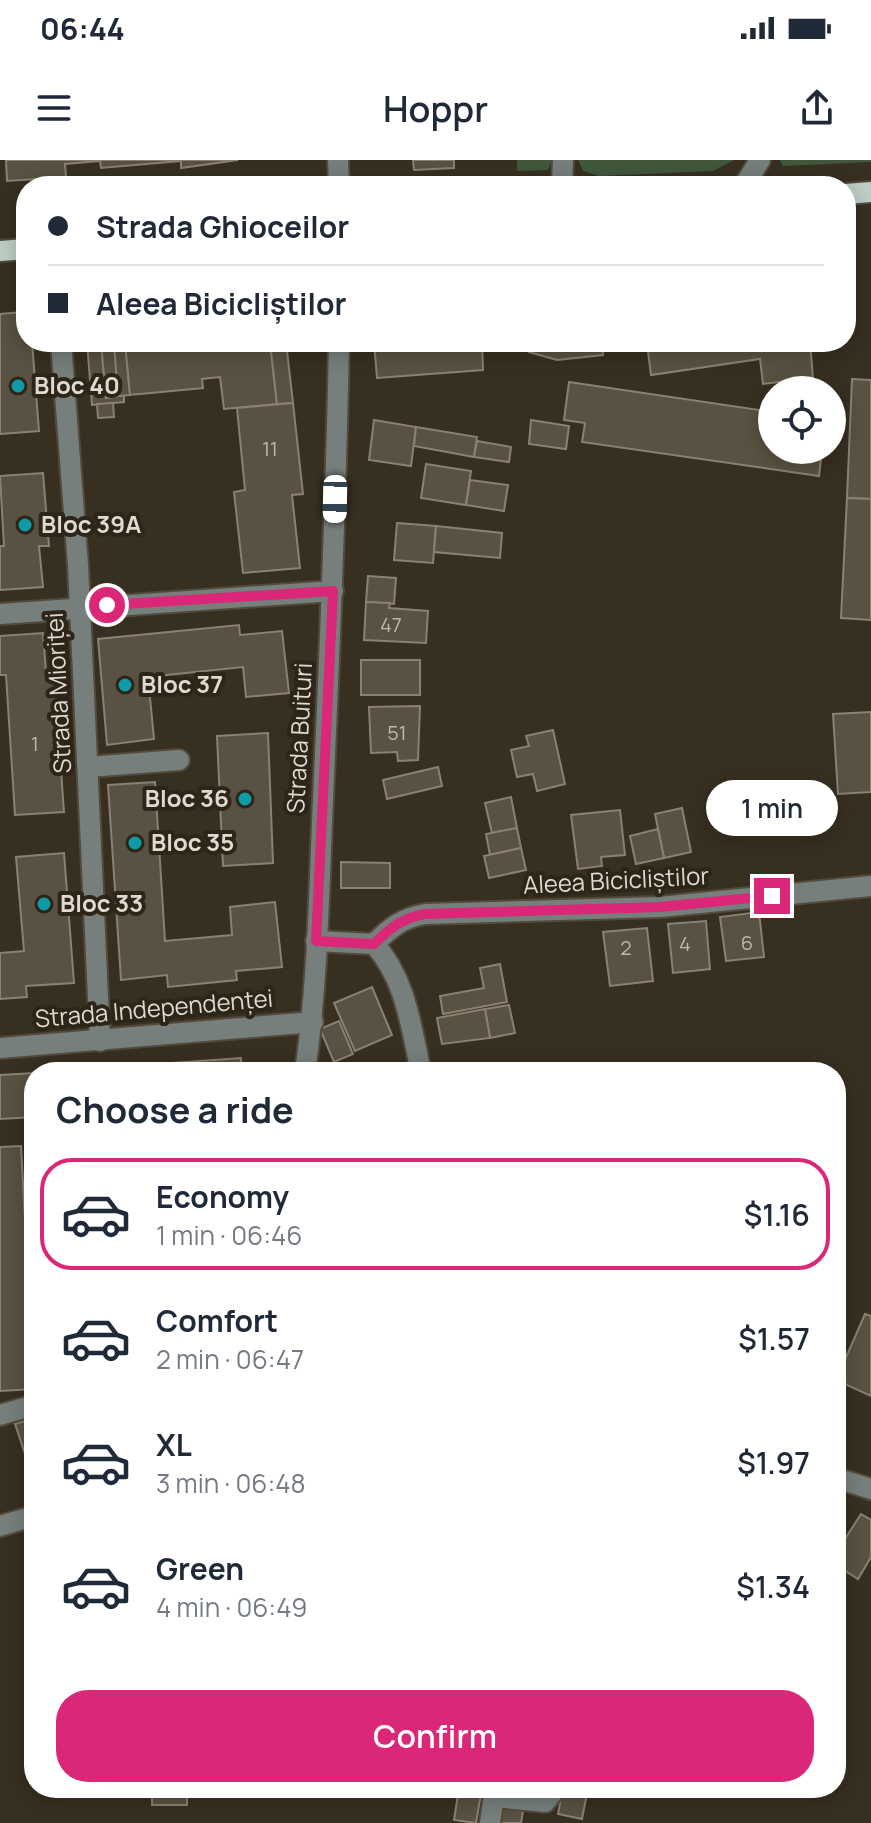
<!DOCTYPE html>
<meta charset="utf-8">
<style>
:root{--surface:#fff;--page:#f6f6f7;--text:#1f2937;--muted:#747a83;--line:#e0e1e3;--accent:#db2777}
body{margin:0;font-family:Manrope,sans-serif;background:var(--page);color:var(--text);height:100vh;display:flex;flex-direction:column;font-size:30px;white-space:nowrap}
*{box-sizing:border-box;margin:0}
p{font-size:26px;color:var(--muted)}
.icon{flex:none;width:44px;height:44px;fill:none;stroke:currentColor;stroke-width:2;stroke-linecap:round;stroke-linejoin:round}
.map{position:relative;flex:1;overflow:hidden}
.side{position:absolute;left:24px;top:902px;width:822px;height:736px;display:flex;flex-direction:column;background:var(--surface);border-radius:32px;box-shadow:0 4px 20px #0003}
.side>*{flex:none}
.top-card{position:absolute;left:16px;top:16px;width:840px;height:176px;border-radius:32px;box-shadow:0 4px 20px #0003;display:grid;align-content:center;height:176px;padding:0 32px;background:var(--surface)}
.buttons{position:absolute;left:758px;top:216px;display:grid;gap:16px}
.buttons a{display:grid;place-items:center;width:88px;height:88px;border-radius:50%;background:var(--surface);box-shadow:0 4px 20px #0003;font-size:40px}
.end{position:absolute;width:36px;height:36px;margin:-18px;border:10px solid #db2777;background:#fff;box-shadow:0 0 0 4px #fff}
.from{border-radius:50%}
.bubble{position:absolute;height:56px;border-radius:28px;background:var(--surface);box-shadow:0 4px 20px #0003;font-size:26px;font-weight:600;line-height:56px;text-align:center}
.car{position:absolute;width:24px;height:48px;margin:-24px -12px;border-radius:10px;box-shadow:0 0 6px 2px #0007;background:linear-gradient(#fff 24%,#345 0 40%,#fff 0 76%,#345 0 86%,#fff 0)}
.top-card b{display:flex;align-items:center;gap:28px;height:76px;font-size:30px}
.top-card b+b{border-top:2px solid var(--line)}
.top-card i{width:20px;height:20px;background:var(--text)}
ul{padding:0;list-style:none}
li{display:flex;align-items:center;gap:24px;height:112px;margin:0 16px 12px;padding:0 16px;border:4px solid transparent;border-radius:32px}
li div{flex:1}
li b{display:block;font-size:30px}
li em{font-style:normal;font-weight:600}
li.selected{border-color:var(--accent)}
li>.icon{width:72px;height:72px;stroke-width:1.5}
h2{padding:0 32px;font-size:36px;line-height:96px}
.primary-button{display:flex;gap:16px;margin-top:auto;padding:16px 32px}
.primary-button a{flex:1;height:92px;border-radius:32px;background:var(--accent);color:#fff;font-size:32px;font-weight:600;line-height:92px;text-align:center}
.status{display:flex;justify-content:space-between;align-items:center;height:56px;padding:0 40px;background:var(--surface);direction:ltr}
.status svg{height:22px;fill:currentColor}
header{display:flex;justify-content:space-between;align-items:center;height:104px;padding:0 32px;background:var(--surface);font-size:36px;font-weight:600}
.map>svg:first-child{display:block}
</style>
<div class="status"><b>06:44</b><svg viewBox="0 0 49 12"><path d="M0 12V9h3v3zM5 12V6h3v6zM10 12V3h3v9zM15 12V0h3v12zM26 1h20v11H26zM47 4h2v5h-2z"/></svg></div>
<header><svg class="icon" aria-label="menu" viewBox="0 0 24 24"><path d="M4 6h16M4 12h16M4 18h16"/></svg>Hoppr<svg class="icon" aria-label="share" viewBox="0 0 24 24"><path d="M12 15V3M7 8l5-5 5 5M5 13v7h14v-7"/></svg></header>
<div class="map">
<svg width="871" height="1663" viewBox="0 0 871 1663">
<rect width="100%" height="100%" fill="#372f20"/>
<g fill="#41583d">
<path d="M 517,0 L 552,0 L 548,10 L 517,11 Z"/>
<path d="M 578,0 L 734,0 L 713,11 L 599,16 L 583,11 Z"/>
<path d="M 780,0 L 871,0 L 871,2 L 783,6 Z"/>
</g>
<g fill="#595141" stroke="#8a8170" stroke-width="2">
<path d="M 6,0 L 238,0 L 181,8 L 181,1 L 101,8 L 100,1 L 65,4 L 66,17 L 7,21 Z"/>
<path d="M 413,0 L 454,0 L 454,8 L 414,10 Z"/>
<path d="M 22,152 L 26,182 L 32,182 L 39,271 L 0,274 L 0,154 Z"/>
<path d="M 87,182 L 101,182 L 106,238 L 124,235 L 124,242 L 92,245 Z"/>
<path d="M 101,182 L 114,182 L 118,236 L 106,238 Z"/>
<path d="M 114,182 L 125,182 L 130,235 L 118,236 Z"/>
<path d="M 125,182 L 270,182 L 277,244 L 224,249 L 220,217 L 202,219 L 203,228 L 130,235 Z"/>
<path d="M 270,182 L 286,182 L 293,243 L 277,244 Z"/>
<path d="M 374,182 L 482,182 L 483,210 L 377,218 Z"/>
<path d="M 517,182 L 602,182 L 603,195 L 557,200 L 529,192 Z"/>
<path d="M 602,182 L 810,182 L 813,218 L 763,224 L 760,199 L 651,215 L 647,184 L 602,188 Z"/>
<path d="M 852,219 L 871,220 L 871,339 L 847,338 Z"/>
<path d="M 569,222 L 772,252 L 772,290 L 822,290 L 819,316 L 582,282 L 585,263 L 564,260 Z"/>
<path d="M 113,243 L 114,257 L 98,258 L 97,244 Z"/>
<path d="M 293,243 L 303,334 L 292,335 L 300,408 L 243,413 L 234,332 L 245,330 L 237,248 Z"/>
<path d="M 374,260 L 416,267 L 411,306 L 369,300 Z"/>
<path d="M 531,260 L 569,266 L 566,289 L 529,284 Z"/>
<path d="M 416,267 L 477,277 L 474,297 L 414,286 Z"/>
<path d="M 477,281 L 511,287 L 509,302 L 474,297 Z"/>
<path d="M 426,304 L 471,311 L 466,345 L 421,338 Z"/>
<path d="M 43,313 L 49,386 L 39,386 L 43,427 L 0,430 L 0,386 L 4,386 L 0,316 Z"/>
<path d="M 470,320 L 508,325 L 504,351 L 466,345 Z"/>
<path d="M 847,338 L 871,339 L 871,460 L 841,458 Z"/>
<path d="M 397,363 L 436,366 L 433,403 L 394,400 Z"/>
<path d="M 436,366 L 502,373 L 500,398 L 434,392 Z"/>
<path d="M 368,416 L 396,418 L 394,444 L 366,442 Z"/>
<path d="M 366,442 L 390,443 L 389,448 L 428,451 L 426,483 L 364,480 Z"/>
<path d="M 239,465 L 240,475 L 282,471 L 289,533 L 246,537 L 243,507 L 148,517 L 154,579 L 107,585 L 98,479 Z"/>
<path d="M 43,473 L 46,512 L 54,512 L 64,652 L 15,655 L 6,515 L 0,515 L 0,476 Z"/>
<rect x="361" y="500" width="59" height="35"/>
<path d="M 420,546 L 418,600 L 398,601 L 397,592 L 371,593 L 369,547 Z"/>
<path d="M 871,552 L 871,632 L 838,634 L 833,554 Z"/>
<path d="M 553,570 L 565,624 L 537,631 L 533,614 L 517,617 L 511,590 L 529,586 L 526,576 Z"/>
<path d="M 268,573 L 273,703 L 223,706 L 217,576 Z"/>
<path d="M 438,607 L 442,626 L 387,639 L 383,620 Z"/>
<path d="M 155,622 L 165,781 L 232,775 L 230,747 L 275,742 L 282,807 L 236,811 L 237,820 L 168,827 L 167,815 L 121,820 L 108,625 Z"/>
<path d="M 511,637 L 517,668 L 492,673 L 485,643 Z"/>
<path d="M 682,648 L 691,692 L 664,698 L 655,654 Z"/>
<path d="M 620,650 L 625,695 L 601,697 L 602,706 L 578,709 L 571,655 Z"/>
<path d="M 517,668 L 521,688 L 490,695 L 486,674 Z"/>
<path d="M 658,669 L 664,698 L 636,704 L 630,676 Z"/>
<path d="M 521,688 L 526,710 L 489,718 L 484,696 Z"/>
<path d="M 64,693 L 74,823 L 26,826 L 27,837 L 0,839 L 0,793 L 24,791 L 16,697 Z"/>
<path d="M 341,702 L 390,703 L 390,728 L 341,728 Z"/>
<path d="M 759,752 L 764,797 L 726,801 L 720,757 Z"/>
<path d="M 706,761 L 710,809 L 673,813 L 668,764 Z"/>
<path d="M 647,768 L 653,821 L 610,826 L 603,772 Z"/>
<path d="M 500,804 L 507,842 L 443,854 L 440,836 L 484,828 L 480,808 Z"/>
<path d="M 372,827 L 392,875 L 355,891 L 334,843 Z"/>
<path d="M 509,845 L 515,873 L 490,878 L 485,849 Z"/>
<path d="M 485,849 L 490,878 L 442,884 L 437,858 Z"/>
<path d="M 339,861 L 353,894 L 334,902 L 320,869 Z"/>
<path d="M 241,898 L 242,912 L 45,912 Z"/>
<path d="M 34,913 L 34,957 L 0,959 L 0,915 Z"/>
<path d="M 21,986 L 34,1229 L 0,1231 L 0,987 Z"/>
<path d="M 865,1154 L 871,1156 L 871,1236 L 836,1220 Z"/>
<path d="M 34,1258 L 34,1311 L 31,1312 L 15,1264 Z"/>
<path d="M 861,1354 L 871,1360 L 871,1397 L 858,1419 L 836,1405 L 836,1393 Z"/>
<path d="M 459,1628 L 482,1628 L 476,1663 L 454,1660 Z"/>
<path d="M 563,1628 L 588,1628 L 582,1659 L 558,1654 Z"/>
<path d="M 152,1629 L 187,1630 L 187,1645 L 152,1645 Z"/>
<path d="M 499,1647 L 523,1651 L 521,1663 L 497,1663 Z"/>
</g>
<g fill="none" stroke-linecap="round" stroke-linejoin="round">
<defs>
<g id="minor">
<path d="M 338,0 L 339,26"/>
<path d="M 562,26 L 563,0"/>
<path d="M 744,26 L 760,0"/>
<path d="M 61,182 L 78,405 L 100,881"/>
<path d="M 0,454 L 333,431"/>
<path d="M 88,607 L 179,600"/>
<path d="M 316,781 L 374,784 C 406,819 411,867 421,912"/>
<path d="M 374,784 C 390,768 402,758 425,754 L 660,747 L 871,726"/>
<path d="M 0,888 L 313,862"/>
<path d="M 305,912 C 318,822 319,730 323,639 C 330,486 336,334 339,182"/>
<path d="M 0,1255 L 34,1245"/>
<path d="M 836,1318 L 871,1329"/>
<path d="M 0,1366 L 34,1356"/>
<path d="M 494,1637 L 545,1642 L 556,1628"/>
<path d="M 490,1663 L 495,1628"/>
</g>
<g id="major">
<path d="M 846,34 L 871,32"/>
<path d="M 0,91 L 26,89"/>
</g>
</defs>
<use href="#minor" stroke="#524a3c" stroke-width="24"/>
<use href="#major" stroke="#524a3c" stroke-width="24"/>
<use href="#minor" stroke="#767f7b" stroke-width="20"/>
<use href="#major" stroke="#bccec5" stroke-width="20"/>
</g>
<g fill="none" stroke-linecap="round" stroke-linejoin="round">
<path stroke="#db2777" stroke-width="10" d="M 107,445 L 333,431 L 316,781 L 374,784 C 390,768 402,758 425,754 L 660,747 L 772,736"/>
</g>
<g fill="#0f9aa8" stroke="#2d2517" stroke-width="3">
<circle cx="18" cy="226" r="8"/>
<circle cx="25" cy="365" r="8"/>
<circle cx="125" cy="525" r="8"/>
<circle cx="245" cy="639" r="8"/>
<circle cx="135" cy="683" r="8"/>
<circle cx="44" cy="744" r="8"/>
</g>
<g text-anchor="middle" stroke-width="8" stroke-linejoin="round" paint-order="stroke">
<g font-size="20" fill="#bdb8ac">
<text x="270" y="296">11</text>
<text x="391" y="472">47</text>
<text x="397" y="580">51</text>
<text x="35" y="591">1</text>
<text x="747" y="790">6</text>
<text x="685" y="791">4</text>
<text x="626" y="795">2</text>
</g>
<g font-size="24" font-weight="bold" fill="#dedad0" stroke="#2d2517" text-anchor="start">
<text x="34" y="234">Bloc 40</text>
<text x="41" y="373">Bloc 39A</text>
<text x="141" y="533">Bloc 37</text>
<text x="229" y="647" text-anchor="end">Bloc 36</text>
<text x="151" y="691">Bloc 35</text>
<text x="60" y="752">Bloc 33</text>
</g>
<g font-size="24" fill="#dedad0" stroke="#2d2517">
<text transform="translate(59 533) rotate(-93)" y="8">Strada Mioriței</text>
<text transform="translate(300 578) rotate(-87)" y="8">Strada Buituri</text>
<text transform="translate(616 721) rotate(-3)" y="8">Aleea Bicicliștilor</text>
<text transform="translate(154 849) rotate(-5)" y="8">Strada Independenței</text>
</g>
</g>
</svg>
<div class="buttons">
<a><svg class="icon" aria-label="locate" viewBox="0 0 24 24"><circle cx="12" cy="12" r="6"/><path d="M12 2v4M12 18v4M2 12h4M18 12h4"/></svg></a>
</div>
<i class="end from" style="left:107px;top:445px"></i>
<i class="end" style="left:772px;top:736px"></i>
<div class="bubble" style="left:706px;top:620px;width:132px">1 min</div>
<i class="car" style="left:335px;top:339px;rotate:181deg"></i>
<div class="top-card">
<b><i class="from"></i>Strada Ghioceilor</b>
<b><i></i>Aleea Bicicliștilor</b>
</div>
<section class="side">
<h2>Choose a ride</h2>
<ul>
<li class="selected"><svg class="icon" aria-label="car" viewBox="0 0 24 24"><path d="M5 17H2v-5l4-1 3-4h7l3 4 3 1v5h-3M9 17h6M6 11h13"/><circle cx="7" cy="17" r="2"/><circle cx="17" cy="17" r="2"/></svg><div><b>Economy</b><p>1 min · 06:46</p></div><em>$1.16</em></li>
<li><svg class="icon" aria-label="car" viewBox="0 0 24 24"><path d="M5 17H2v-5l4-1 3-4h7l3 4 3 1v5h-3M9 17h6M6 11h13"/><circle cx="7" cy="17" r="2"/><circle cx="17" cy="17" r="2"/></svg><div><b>Comfort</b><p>2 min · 06:47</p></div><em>$1.57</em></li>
<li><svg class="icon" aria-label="car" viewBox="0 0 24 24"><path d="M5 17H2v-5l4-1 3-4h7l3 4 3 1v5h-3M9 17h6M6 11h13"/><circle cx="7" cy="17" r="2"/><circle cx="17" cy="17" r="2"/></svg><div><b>XL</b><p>3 min · 06:48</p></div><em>$1.97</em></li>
<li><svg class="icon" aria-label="car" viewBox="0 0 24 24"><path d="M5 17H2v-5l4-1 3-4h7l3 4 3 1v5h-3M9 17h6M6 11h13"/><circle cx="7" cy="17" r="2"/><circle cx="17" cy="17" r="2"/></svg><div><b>Green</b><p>4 min · 06:49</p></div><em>$1.34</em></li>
</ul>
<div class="primary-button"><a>Confirm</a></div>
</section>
</div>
